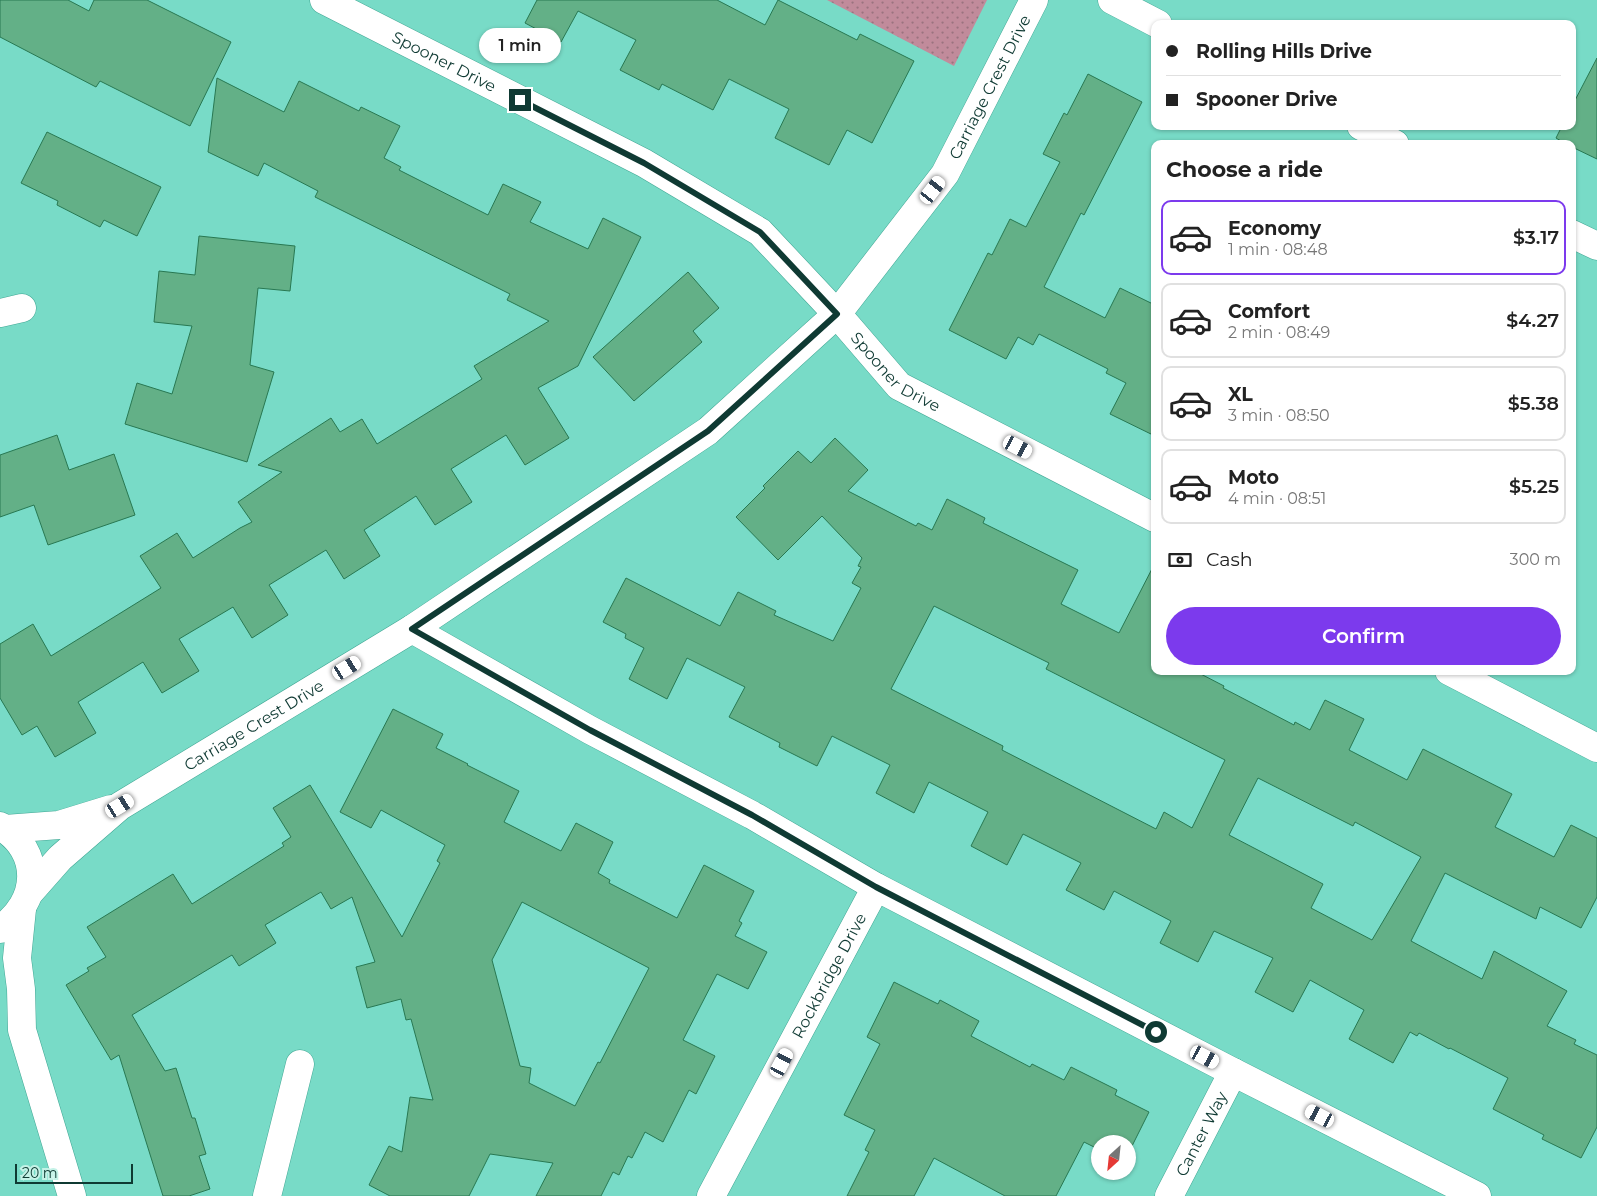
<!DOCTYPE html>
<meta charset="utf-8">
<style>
:root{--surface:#fff;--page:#f6f6f6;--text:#222;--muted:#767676;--line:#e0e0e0;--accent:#7c3aed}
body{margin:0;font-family:Montserrat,sans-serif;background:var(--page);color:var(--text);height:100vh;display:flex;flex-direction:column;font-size:19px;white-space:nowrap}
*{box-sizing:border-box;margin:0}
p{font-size:16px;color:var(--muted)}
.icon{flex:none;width:28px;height:28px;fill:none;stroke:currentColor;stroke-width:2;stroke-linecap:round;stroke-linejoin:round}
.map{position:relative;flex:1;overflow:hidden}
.drawer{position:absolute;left:1151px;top:140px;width:425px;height:535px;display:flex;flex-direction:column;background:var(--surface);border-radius:10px;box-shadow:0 1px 4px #0004}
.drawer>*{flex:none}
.hud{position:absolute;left:1151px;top:20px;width:425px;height:110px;border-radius:10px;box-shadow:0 1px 4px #0004;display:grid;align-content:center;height:110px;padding:0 15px;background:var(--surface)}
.needle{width:32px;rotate:207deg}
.fabs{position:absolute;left:1091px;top:1135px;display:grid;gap:10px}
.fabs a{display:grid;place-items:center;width:45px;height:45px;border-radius:50%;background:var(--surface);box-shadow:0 1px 4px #0004;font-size:25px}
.scale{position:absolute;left:15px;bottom:12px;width:118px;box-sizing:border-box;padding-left:5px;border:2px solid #0f3a33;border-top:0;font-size:14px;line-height:18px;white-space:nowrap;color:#0f3a33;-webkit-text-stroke:4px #c4f2e7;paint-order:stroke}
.end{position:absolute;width:22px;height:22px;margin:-11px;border:6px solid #0f3a33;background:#fff;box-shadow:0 0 0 2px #fff}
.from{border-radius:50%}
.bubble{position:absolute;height:35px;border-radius:18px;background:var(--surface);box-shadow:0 1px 4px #0004;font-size:16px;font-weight:600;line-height:35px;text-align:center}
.car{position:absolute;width:15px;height:30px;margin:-15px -8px;border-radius:6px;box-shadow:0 0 4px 1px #0007;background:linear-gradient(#fff 24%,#345 0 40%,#fff 0 76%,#345 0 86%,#fff 0)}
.hud b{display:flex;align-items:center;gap:18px;height:48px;font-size:19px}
.hud b+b{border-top:1px solid var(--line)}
.hud i{width:12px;height:12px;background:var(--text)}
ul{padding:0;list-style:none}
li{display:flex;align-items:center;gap:15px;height:75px;margin:0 10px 8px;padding:0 5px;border:2px solid var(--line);border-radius:10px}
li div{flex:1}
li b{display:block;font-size:19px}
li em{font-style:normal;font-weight:600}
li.on{border-color:var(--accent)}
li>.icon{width:45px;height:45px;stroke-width:1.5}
h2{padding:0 15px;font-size:22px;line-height:60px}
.pay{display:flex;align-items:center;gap:12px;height:55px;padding:0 15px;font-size:19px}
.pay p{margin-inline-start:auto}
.cta{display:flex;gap:10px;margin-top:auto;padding:10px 15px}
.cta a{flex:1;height:58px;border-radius:30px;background:var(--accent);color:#fff;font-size:20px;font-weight:600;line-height:58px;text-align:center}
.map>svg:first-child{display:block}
</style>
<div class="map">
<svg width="1597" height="1196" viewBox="0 0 1597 1196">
<defs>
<pattern id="grass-dots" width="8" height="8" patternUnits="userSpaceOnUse" patternTransform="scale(1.25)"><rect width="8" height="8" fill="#c18b9b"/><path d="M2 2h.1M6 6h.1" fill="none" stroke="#9b737f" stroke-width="1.8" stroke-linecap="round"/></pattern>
</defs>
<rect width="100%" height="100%" fill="#78dbc7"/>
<path fill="url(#grass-dots)" d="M 827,0 L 987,0 L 954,66 Z"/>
<g fill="#63b087" stroke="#287852" fill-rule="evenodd">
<path d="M 0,0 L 68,0 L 89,11 L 94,0 L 147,0 L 231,42 L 190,126 L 100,81 L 96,87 L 0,37 Z"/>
<path d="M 537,0 L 717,0 L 765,25 L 778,0 L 857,40 L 860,34 L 914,61 L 872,143 L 847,130 L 829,165 L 775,138 L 789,109 L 729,79 L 713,110 L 662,84 L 659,90 L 620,70 L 636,40 L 578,11 L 561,42 L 525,23 Z"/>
<path d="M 1597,58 L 1597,159 L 1572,147 L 1572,144 L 1566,144 L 1556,138 L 1562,126 L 1572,126 L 1572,106 Z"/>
<path d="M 1088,74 L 1142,102 L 1084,215 L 1081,213 L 1044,287 L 1105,318 L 1120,288 L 1155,305 L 1155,436 L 1110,414 L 1126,383 L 1106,373 L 1108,369 L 1039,334 L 1033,345 L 1018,337 L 1006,359 L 949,330 L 988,253 L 992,255 L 1010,219 L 1026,227 L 1060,162 L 1043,154 L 1064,113 L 1067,115 Z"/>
<path d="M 217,78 L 284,112 L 299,81 L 359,111 L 361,107 L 400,126 L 384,158 L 401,167 L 399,170 L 488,215 L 503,184 L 541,202 L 530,222 L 588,249 L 603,218 L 641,237 L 578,366 L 538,388 L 569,438 L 525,465 L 506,435 L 451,469 L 472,502 L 435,525 L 416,496 L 364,530 L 380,556 L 344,579 L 326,550 L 269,585 L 288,615 L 252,638 L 233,607 L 179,639 L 199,671 L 162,693 L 143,662 L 78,702 L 96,733 L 55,757 L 37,726 L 22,735 L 0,698 L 0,644 L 33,624 L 51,656 L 161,588 L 140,556 L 177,533 L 193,558 L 240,528 L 252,522 L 238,502 L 282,472 L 258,465 L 331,418 L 340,432 L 362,419 L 377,444 L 482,379 L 474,366 L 549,321 L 507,300 L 510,294 L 315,197 L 318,191 L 264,163 L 258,176 L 208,152 Z"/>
<path d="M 47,132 L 161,187 L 137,236 L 104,220 L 100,227 L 57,205 L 58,201 L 21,183 Z"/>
<path d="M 199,236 L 295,246 L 290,291 L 258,288 L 250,365 L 274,372 L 247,462 L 125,424 L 137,383 L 172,394 L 192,326 L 154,322 L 159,271 L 195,275 Z"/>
<path d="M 688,272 L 719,308 L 693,331 L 702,342 L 634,401 L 593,357 Z"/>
<path d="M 57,435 L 69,470 L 114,454 L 135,515 L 48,545 L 34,505 L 0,517 L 0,455 Z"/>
<path d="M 835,438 L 868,470 L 848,491 L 916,526 L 918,523 L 932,530 L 947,499 L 985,518 L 983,523 L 1078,570 L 1061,604 L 1119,633 L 1155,563 L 1155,671 L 1195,671 L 1224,686 L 1223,688 L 1294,725 L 1295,722 L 1310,730 L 1325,700 L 1364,719 L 1349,750 L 1407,780 L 1423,749 L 1512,794 L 1495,827 L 1554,857 L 1571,825 L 1597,838 L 1597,897 L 1581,928 L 1540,907 L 1536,919 L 1445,873 L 1411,941 L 1482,979 L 1494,951 L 1567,991 L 1547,1026 L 1576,1040 L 1574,1044 L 1597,1055 L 1597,1127 L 1581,1158 L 1542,1139 L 1544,1135 L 1493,1109 L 1508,1078 L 1450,1048 L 1449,1049 L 1419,1033 L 1417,1036 L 1410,1032 L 1393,1063 L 1349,1039 L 1364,1010 L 1310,980 L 1293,1012 L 1255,992 L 1273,958 L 1214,931 L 1198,962 L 1160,943 L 1171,921 L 1114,891 L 1104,910 L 1066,890 L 1081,863 L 1023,834 L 1007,865 L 971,846 L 988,812 L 929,782 L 914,813 L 876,793 L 890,765 L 832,736 L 817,766 L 779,747 L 780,743 L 729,717 L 745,687 L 687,658 L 667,699 L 629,679 L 644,648 L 625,638 L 626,634 L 603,622 L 626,578 L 720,626 L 738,592 L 776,611 L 774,615 L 833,641 L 861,588 L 852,583 L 861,567 L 858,566 L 862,558 L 822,516 L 778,560 L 736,517 L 765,488 L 763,486 L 798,451 L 811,463 ZM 934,606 L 1049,663 L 1046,669 L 1225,760 L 1192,828 L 1164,812 L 1156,829 L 1002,750 L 1003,746 L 891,689 ZM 1258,778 L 1353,826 L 1355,822 L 1421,857 L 1372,940 L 1311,908 L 1323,884 L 1229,835 Z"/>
<path d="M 393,709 L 443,734 L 436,748 L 468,764 L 467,765 L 519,791 L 504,822 L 561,851 L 576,823 L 613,842 L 598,873 L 610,880 L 609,883 L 677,918 L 704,865 L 754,891 L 739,921 L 742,923 L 735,936 L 767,952 L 748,989 L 717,974 L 683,1040 L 715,1056 L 696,1094 L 689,1090 L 663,1142 L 645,1132 L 632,1158 L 628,1156 L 619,1175 L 613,1172 L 601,1196 L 536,1196 L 553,1163 L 490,1154 L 469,1196 L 390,1196 L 369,1185 L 389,1146 L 402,1152 L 410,1097 L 433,1100 L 411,1019 L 406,1020 L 401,999 L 367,1008 L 356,967 L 375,962 L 352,897 L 331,909 L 321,892 L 265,925 L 276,943 L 239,966 L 232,955 L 132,1015 L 165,1071 L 176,1068 L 192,1118 L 195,1118 L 206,1154 L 199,1156 L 210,1189 L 189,1196 L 163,1196 L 119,1055 L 111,1060 L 66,985 L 89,971 L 87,968 L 106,957 L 87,927 L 173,874 L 192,904 L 284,846 L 282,843 L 291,837 L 273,808 L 310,785 L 402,937 L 440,863 L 437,861 L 445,845 L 381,810 L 371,828 L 340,812 ZM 522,902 L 649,968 L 600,1063 L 598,1062 L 575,1106 L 529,1083 L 531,1068 L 520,1066 L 492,960 Z"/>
<path d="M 894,982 L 938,1004 L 940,1000 L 979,1021 L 971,1036 L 1030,1067 L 1032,1064 L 1064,1080 L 1071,1067 L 1117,1090 L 1115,1095 L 1149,1112 L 1128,1154 L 1128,1144 L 1100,1144 L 1100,1150 L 1084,1142 L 1056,1196 L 1005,1196 L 934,1158 L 914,1196 L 847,1196 L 869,1152 L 865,1150 L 875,1130 L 844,1115 L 880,1044 L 867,1037 Z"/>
</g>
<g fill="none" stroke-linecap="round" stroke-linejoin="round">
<defs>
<g id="minor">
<path id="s1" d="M 324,0 L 644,163 L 760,232 L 837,314 L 899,386 L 1155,518"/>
<path d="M 1112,0 L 1158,24"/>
<path d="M 1361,126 L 1395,144"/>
<path d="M 1572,234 L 1597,246"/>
<path d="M 0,313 L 22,308"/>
<path d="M 412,629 L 590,730 L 752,815 L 876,887 L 1233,1072 L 1477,1196"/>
<path d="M 1449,671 L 1597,748"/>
<path d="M 5,829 L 59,825 L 111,809"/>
<path id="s2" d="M 30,892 L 60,858 L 120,806 L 412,629 L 708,431 L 837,314 L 945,174 L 1034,0"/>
<path d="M 267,1196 L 300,1064"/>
<path id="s3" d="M 711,1196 L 876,887"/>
<path id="s4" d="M 1169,1196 L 1233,1072"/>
</g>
<g id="tertiary">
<path d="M 0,826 C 43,851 40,903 0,929"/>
<path d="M 22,909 L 17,958 L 21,989 L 22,1030 L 72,1196"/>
</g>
</defs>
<use href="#minor" stroke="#40a794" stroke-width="29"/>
<use href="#tertiary" stroke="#40a794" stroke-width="29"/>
<use href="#minor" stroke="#fff" stroke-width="28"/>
<use href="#tertiary" stroke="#fff" stroke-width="28"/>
</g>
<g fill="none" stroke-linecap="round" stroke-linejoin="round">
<path stroke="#0f3a33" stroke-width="6" d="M 520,100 L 644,163 L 760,232 L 837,314 L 708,431 L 412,629 L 590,730 L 752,815 L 876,887 L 1156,1032"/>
</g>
<g text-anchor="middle" stroke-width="4.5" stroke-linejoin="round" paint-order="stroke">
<g font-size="16" fill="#0f3a33" stroke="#c4f2e7">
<text dy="6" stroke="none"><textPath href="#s1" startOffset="135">Spooner Drive</textPath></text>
<text dy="6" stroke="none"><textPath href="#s2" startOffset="1271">Carriage Crest Drive</textPath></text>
<text dy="6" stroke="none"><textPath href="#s1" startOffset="690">Spooner Drive</textPath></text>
<text dy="6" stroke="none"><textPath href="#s2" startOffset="281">Carriage Crest Drive</textPath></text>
<text dy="6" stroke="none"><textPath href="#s3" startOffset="250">Rockbridge Drive</textPath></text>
<text dy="6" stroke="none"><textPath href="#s4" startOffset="70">Canter Way</textPath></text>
</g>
</g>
</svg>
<div class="fabs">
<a><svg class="needle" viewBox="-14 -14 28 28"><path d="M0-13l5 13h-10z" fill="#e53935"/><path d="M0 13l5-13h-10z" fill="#767676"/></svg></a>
</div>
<div class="scale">20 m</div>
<i class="end from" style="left:1156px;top:1032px"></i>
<i class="end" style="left:520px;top:100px"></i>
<div class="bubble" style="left:479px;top:28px;width:82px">1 min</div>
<i class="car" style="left:933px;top:190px;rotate:38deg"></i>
<i class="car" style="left:1018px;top:447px;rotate:117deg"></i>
<i class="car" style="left:347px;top:668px;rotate:59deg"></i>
<i class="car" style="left:120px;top:806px;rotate:59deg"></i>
<i class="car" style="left:1205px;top:1057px;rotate:118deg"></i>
<i class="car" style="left:782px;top:1063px;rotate:28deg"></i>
<i class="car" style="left:1320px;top:1116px;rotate:297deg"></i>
<div class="hud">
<b><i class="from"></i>Rolling Hills Drive</b>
<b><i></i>Spooner Drive</b>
</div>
<section class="drawer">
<h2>Choose a ride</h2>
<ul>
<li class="on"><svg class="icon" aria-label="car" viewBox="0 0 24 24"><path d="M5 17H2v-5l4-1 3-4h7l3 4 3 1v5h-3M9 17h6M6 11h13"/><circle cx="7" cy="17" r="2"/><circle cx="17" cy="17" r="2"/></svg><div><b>Economy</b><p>1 min · 08:48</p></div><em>$3.17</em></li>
<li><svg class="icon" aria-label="car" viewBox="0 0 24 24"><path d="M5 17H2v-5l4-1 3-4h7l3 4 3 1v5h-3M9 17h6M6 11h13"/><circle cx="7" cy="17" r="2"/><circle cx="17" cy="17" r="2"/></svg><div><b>Comfort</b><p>2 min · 08:49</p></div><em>$4.27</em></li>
<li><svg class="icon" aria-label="car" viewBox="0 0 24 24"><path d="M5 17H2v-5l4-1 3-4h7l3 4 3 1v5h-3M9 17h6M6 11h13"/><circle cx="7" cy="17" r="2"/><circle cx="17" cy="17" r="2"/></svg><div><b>XL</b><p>3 min · 08:50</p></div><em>$5.38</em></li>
<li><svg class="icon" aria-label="car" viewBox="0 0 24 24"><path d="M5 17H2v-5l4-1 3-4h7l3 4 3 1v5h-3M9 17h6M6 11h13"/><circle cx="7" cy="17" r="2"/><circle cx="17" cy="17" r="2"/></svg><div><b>Moto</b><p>4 min · 08:51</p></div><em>$5.25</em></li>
</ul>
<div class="pay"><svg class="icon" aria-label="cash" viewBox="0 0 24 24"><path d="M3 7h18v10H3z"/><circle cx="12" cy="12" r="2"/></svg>Cash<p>300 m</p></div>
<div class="cta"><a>Confirm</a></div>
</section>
</div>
